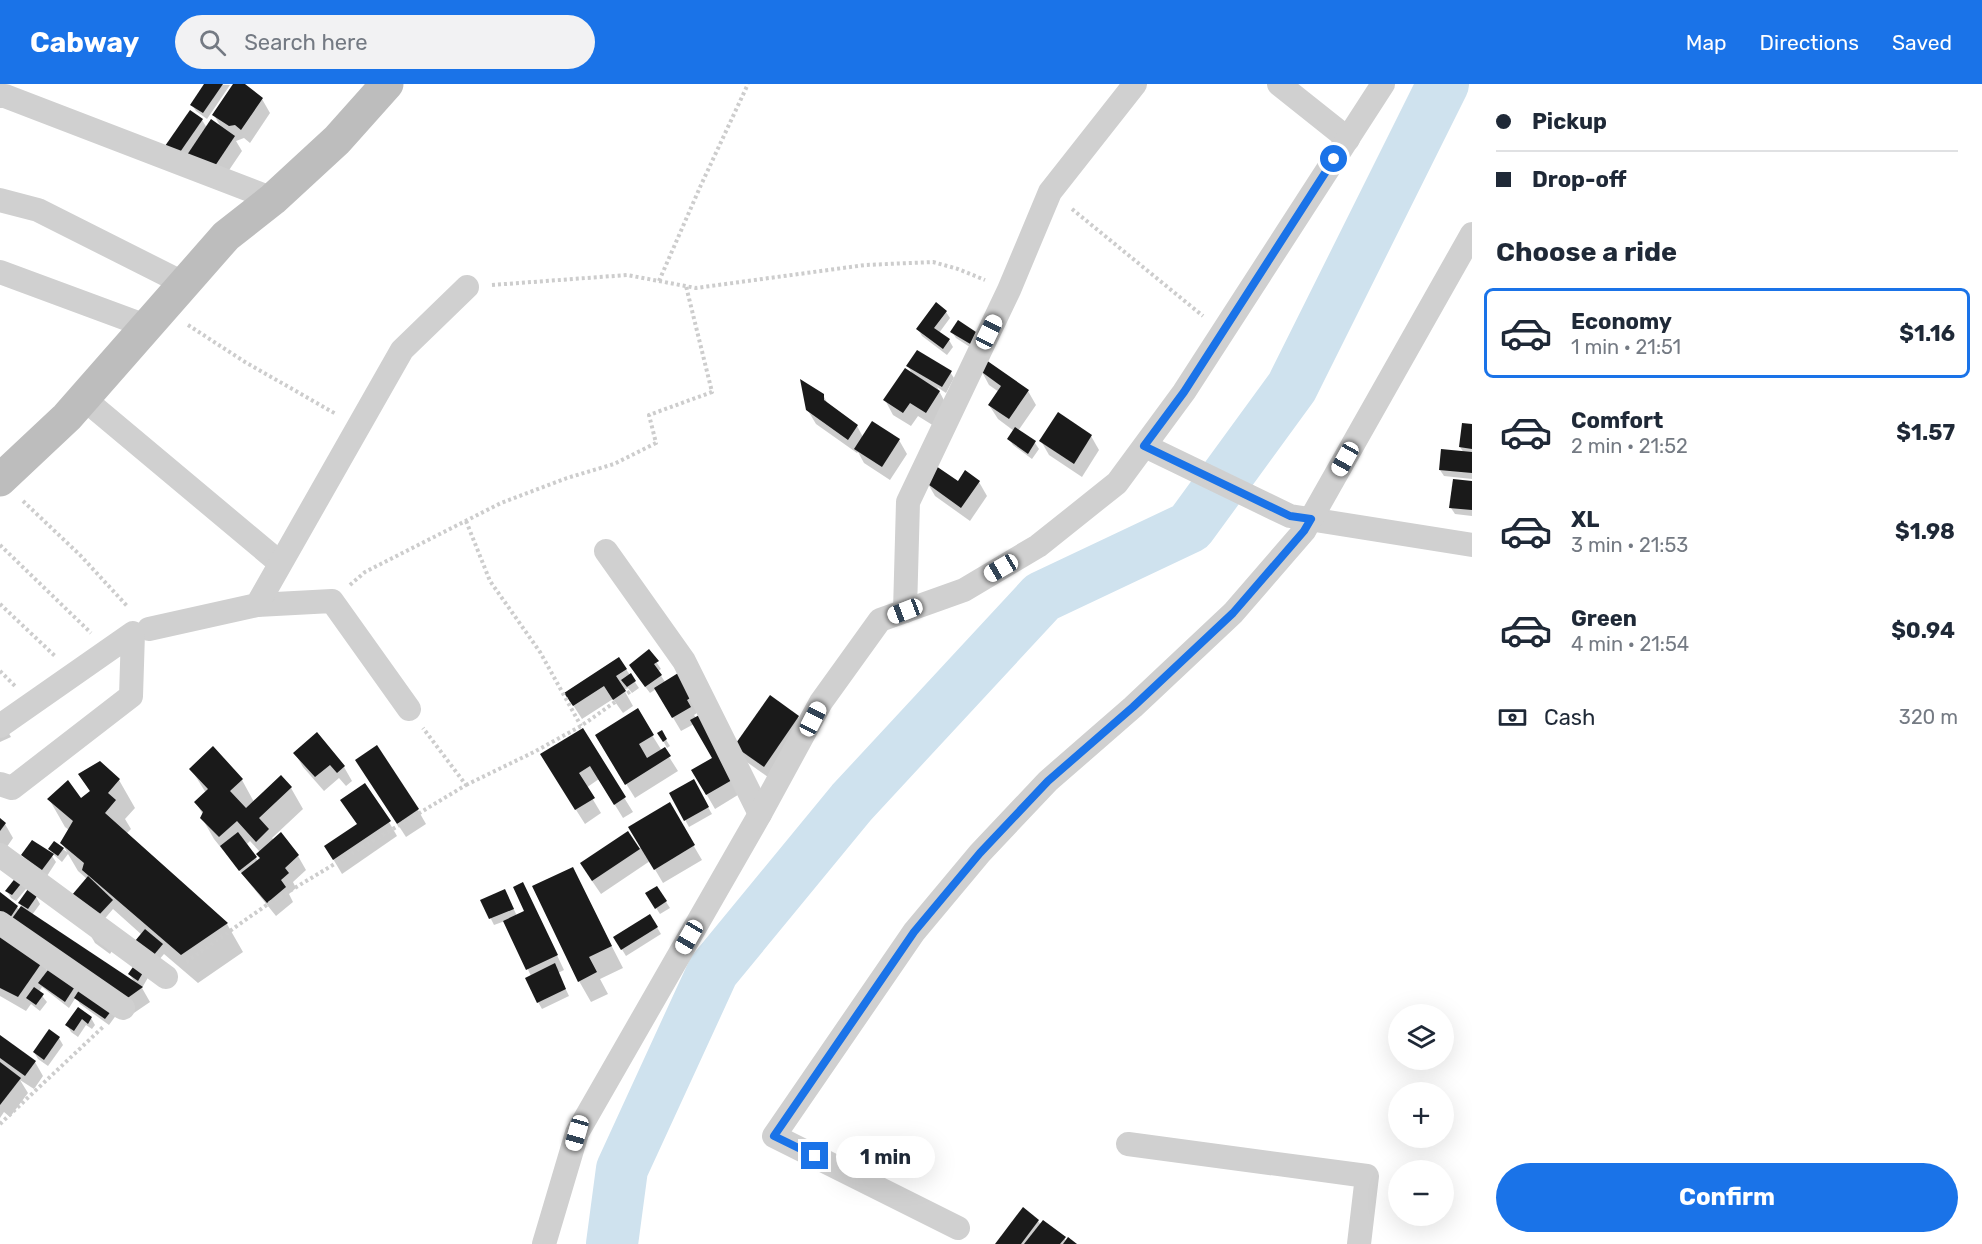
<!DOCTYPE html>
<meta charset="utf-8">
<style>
:root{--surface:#fff;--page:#f2f2f3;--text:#1f2937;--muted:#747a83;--line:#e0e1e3;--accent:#1a73e8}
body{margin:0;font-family:Rubik,sans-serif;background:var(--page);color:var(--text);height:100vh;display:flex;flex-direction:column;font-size:22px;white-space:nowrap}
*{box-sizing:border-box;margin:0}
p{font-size:20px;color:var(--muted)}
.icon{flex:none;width:33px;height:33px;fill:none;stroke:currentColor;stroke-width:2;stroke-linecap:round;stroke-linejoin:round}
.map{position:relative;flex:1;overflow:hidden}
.details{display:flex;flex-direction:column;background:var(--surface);width:510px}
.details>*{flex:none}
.guide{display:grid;align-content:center;height:132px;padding:0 24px;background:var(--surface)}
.controls{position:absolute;left:1388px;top:920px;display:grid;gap:12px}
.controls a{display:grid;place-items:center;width:66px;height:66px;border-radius:50%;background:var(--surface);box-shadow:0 6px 24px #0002;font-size:30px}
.end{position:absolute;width:27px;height:27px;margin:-14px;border:8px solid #1a73e8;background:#fff;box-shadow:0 0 0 3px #fff}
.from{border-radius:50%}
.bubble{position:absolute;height:42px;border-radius:21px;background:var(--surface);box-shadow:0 6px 24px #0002;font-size:20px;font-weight:700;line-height:42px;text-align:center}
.car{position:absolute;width:18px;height:36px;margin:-18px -9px;border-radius:8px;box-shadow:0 0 4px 2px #0007;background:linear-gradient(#fff 24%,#345 0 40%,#fff 0 76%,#345 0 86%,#fff 0)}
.guide b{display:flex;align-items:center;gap:21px;height:57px;font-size:22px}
.guide b+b{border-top:2px solid var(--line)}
.guide i{width:15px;height:15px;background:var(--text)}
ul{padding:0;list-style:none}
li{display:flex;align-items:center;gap:18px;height:90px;margin:0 12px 9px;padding:0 12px;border:3px solid transparent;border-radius:9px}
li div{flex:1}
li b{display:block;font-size:22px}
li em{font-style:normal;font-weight:700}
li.current{border-color:var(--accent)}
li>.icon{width:54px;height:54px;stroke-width:1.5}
h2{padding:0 24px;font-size:27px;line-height:72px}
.pay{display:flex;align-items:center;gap:15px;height:66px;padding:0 24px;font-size:22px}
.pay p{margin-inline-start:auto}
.primary-button{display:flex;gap:12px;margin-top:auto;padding:12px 24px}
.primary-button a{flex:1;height:69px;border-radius:36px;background:var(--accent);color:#fff;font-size:24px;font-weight:700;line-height:69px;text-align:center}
header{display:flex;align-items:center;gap:36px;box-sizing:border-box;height:84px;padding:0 30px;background:var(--accent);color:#fff}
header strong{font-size:28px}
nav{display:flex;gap:33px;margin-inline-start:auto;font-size:21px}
.search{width:420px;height:54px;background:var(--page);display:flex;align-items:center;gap:15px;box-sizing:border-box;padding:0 21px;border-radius:33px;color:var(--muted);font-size:22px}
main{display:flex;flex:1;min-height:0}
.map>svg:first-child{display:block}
</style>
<header>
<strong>Cabway</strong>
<div class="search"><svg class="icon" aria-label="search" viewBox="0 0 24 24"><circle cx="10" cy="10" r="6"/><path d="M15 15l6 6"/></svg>Search here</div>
<nav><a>Map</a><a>Directions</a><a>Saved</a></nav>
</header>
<main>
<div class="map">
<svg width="1472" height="1160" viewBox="0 0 1472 1160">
<rect width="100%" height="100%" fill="#fff"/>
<g fill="#0003" fill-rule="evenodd">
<path d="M 206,0 L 230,1 L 207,35 L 196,27 L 192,21 Z"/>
<path d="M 235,0 L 242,0 L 262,15 L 270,29 L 250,59 L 244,54 L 236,57 L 242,67 L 219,101 L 197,85 L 187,69 L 182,77 L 170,69 L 202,36 L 207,44 L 222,45 L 214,31 Z"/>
<path d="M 946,228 L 950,234 L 939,249 L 949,256 L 953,263 L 947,271 L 922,252 L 918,245 Z"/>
<path d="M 952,248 L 982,257 L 976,267 L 956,254 Z"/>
<path d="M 908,282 L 950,288 L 954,294 L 946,309 L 937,303 L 947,322 L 934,342 L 918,332 L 911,342 L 893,331 L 885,316 L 913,291 Z"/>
<path d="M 981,286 L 1028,307 L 1036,321 L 1018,347 L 1035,359 L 1039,365 L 1032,375 L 1013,361 L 1009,355 L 1014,347 L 998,335 L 989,321 L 999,308 L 989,301 Z"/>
<path d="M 823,311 L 829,322 L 857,342 L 863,353 L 899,356 L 907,370 L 890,396 L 864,379 L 858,368 L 857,369 L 816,340 L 807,325 Z"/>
<path d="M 1472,342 L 1472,395 L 1444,392 L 1440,386 L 1464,369 L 1460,363 Z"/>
<path d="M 1091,352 L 1099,366 L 1082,393 L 1049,371 L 1041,357 Z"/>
<path d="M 927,398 L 979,398 L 987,412 L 970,437 L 935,412 Z"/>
<path d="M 1472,399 L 1472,432 L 1455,430 L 1451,424 Z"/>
<path d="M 649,567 L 661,585 L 658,587 L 665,598 L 704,624 L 694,631 L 746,706 L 715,725 L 693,687 L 714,675 L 694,640 L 681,647 L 656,605 L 650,609 L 634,588 Z"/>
<path d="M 619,575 L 639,604 L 632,609 L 628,604 L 624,606 L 633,622 L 623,629 L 613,615 L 582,635 L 566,610 Z"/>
<path d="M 637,627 L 662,667 L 664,665 L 678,687 L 635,714 L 605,666 Z"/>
<path d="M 798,633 L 806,647 L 772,696 L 744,676 L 736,662 Z"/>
<path d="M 0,634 L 11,653 L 0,658 Z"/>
<path d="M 582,646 L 633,728 L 623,734 L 599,695 L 586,704 L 601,729 L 585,740 L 550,685 Z"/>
<path d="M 661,648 L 670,662 L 667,664 L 659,649 Z"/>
<path d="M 213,665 L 242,696 L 254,718 L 291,704 L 303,725 L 272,754 L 274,756 L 298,772 L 306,786 L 293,798 L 296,804 L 289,810 L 293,818 L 276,832 L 214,755 L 202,734 L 203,731 L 196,718 L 206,709 L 191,685 ZM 250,757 L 260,768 L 261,775 L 258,777 L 246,761 Z"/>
<path d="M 295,669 L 344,683 L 352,697 L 346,702 L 339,694 L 324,707 L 303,683 Z"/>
<path d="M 80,690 L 119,696 L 135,724 L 125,735 L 131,745 L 126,750 L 227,840 L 243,868 L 198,899 L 164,870 L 152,884 L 142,851 L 113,825 L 102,838 L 87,795 L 78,787 L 68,770 L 62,778 L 54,771 L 50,765 L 54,759 L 67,768 L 62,759 L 69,746 L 65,743 L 49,715 L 81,716 L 90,708 Z"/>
<path d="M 365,690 L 418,726 L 426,740 L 406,753 Z"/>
<path d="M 693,698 L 712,730 L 689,743 L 671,710 Z"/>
<path d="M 669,720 L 702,776 L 663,799 L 650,777 L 601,810 L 590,794 L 641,763 Z"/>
<path d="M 0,736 L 5,740 L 13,754 L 2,770 L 0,768 Z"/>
<path d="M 389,738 L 397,752 L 342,790 L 326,763 Z"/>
<path d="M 23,771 L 52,772 L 56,778 L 47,792 L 26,778 Z"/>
<path d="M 572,785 L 623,884 L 600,895 L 608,910 L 591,918 L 579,897 Z"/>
<path d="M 21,789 L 31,799 L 16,817 L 11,814 L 7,807 Z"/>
<path d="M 657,804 L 670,824 L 660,830 L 651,816 Z"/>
<path d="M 28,807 L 36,813 L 40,820 L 32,831 L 135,899 L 130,891 L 150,890 L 142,904 L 150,918 L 131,931 L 117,930 L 109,941 L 80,920 L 76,913 L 69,924 L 42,903 L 39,908 L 47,918 L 40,927 L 31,920 L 26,927 L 0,912 L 0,849 L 42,878 L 48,888 L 85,900 L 18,854 L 0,810 L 17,823 L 20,827 L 22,823 L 20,819 Z"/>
<path d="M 508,813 L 517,832 L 526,828 L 530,814 L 564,886 L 558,889 L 569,912 L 542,925 L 538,918 L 531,892 L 505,837 L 494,841 L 482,817 Z"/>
<path d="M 650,832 L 661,850 L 626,872 L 615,854 Z"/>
<path d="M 87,845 L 114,864 L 110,870 L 95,859 Z"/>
<path d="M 78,925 L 91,934 L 95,941 L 92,945 L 86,941 L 78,953 L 71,948 L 67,941 Z"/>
<path d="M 49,947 L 59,954 L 63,961 L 48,982 L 38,975 L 34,968 Z"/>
<path d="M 0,953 L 35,978 L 43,992 L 34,1005 L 20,996 L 28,1009 L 10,1033 L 4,1028 L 0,1034 Z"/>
<path d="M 1038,1137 L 1041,1141 L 1064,1154 L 1067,1158 L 1075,1160 L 997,1160 Z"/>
</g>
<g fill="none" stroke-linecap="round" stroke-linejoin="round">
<path stroke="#cfe2ee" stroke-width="52" d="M 612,1160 L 622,1085 L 713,887 L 852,718 L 1042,513 L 1190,443 L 1292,303 L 1443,0"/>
</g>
<g fill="#1a1a1a">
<path d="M 204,0 L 223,0 L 203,29 L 190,21 Z"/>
<path d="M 233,0 L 245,0 L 263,14 L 241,46 L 235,41 L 229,42 L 212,31 Z"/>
<path d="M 190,26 L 203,35 L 178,71 L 165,62 Z"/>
<path d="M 211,35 L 235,52 L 211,88 L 187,71 Z"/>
<path d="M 936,218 L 947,227 L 934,244 L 950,255 L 943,265 L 916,245 Z"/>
<path d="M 958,236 L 979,250 L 972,261 L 950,248 Z"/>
<path d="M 917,266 L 952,287 L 942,303 L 906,282 Z"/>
<path d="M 986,276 L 1029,306 L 1009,335 L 988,321 L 1001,302 L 979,286 Z"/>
<path d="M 905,284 L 940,307 L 926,329 L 910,319 L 903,329 L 883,316 Z"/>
<path d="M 800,295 L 824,310 L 824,316 L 858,341 L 848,356 L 806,326 Z"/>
<path d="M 1058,328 L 1092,351 L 1074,380 L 1039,357 Z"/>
<path d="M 872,337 L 900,355 L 882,383 L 854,365 Z"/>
<path d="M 1462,339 L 1472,340 L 1472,365 L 1459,363 Z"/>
<path d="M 1015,343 L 1036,357 L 1028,370 L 1007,355 Z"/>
<path d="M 1441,365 L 1472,368 L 1472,389 L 1439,386 Z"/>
<path d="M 936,382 L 958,397 L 965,386 L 980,397 L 961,424 L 925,398 Z"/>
<path d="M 1453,395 L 1472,397 L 1472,426 L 1449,424 Z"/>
<path d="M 649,565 L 659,577 L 654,580 L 662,591 L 645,603 L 629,581 Z"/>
<path d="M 619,573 L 627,585 L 616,592 L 626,607 L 613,616 L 604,602 L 573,622 L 564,609 Z"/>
<path d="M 683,586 L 697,610 L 687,616 L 691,623 L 672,634 L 654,604 Z"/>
<path d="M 631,589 L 636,597 L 627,603 L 621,596 Z"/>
<path d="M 770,611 L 799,632 L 764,683 L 734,662 Z"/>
<path d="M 638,624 L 654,651 L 639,660 L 647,674 L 665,663 L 671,672 L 625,701 L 595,651 Z"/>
<path d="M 703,629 L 739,692 L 706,711 L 691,686 L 712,674 L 690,636 Z"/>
<path d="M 583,644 L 626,713 L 614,721 L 590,682 L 579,689 L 595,714 L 575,726 L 540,670 Z"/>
<path d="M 662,646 L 667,655 L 663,658 L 657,649 Z"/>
<path d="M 317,648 L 345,682 L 337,689 L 330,681 L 315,693 L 293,669 Z"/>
<path d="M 377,661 L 419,725 L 397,740 L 355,676 Z"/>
<path d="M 213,662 L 243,695 L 230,707 L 246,724 L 281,691 L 292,703 L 259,734 L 269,745 L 256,758 L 237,737 L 219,753 L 200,734 L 203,728 L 194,718 L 208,705 L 189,685 Z"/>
<path d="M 100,677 L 120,695 L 108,709 L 116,716 L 105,729 L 228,839 L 181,871 L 82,786 L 84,779 L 60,759 L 73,737 L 47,715 L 68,696 L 81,714 L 90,707 L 78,690 Z"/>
<path d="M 694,695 L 709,723 L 684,737 L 669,709 Z"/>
<path d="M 365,699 L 391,737 L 333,776 L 324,762 L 357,740 L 340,716 Z"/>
<path d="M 670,718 L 695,761 L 654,786 L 628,743 Z"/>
<path d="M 0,734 L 6,739 L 0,747 Z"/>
<path d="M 628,747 L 640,765 L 592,797 L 580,779 Z"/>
<path d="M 238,748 L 257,773 L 239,787 L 220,762 Z"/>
<path d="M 281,748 L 299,771 L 285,784 L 289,789 L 281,796 L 286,803 L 267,819 L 241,789 L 260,774 L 256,770 Z"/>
<path d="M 32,756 L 54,770 L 42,786 L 21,771 Z"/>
<path d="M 54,757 L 64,764 L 58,772 L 48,765 Z"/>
<path d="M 573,783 L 612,862 L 589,873 L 597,888 L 578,898 L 532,802 Z"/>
<path d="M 21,787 L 28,791 L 12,811 L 5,807 Z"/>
<path d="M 88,792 L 113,816 L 98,832 L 72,811 Z"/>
<path d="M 523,798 L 558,871 L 526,886 L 503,837 L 524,827 L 513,803 Z"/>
<path d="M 657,802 L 667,817 L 655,825 L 645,809 Z"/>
<path d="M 28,805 L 37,812 L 28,825 L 18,819 Z"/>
<path d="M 505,805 L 514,825 L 489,835 L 480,816 Z"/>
<path d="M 0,808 L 18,822 L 6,840 L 0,835 Z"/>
<path d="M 21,822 L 143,903 L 122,918 L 8,840 Z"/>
<path d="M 650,830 L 658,843 L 621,866 L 613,853 Z"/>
<path d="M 145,845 L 163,860 L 148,878 L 130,863 Z"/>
<path d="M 0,847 L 43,877 L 18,913 L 0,904 Z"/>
<path d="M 138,876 L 147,882 L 138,897 L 128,890 Z"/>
<path d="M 555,879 L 566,905 L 537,919 L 525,894 Z"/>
<path d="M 51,882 L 76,901 L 65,918 L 38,899 Z"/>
<path d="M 83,900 L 115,922 L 105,935 L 74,914 Z"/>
<path d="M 34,903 L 44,910 L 36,921 L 26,914 Z"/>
<path d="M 78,923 L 92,933 L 88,940 L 82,935 L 74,947 L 65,941 Z"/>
<path d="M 49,945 L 60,953 L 44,976 L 33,968 Z"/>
<path d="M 0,951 L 36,977 L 25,992 L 0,974 Z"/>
<path d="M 0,978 L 21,994 L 0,1021 Z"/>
<path d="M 1023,1123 L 1039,1136 L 1021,1160 L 995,1160 Z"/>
<path d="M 1043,1136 L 1066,1153 L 1060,1160 L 1024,1160 Z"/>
<path d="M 1068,1153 L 1077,1160 L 1063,1160 Z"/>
</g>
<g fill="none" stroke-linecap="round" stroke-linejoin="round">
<g stroke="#cdcdcd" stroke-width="4" stroke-dasharray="3 3" stroke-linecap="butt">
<path d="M 1072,125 L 1203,232"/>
<path d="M 659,197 L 701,101 L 748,0"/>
<path d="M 492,201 L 627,191 L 696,204 L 865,181 L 933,178 L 958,185 L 985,196"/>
<path d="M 188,241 L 245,278 L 336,330"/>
<path d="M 23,417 L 80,471 L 128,523"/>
<path d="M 466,437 L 490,497 L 540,568 L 581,642"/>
<path d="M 0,461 L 91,549"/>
<path d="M 350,501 L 365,488 L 501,419 L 567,394 L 614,380 L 656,359 L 649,331 L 712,308 L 686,202"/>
<path d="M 0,520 L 56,573"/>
<path d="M 0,587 L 15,602"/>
<path d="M 466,701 L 534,668 L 581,642 L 635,604"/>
<path d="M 186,878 L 268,820 L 466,701 L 423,644"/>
<path d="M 0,1040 L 104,942"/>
</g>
<g stroke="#d0d0d0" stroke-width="24">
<path d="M 1279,0 L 1348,55"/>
<path d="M 0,12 L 5,12 L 273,115"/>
<path d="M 0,116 L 38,126 L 185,200"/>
<path d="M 0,188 L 146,242"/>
<path d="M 83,314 L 280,479"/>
<path d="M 1145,362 L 1290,432 L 1472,461"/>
<path d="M 606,467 L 684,577 L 760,730"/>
<path d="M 257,521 L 332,517 L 409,625"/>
<path d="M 905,527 L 908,418 L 1009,206 L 1050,108 L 1135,0"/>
<path d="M 149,545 L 257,521 L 402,266 L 467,203"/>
<path d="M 0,642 L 133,549 L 131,612 L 12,704 L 0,700"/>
<path d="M 0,771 L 166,893"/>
<path d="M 0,839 L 123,924"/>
<path d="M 1128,1060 L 1367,1092 L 1359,1160"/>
<path d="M 958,1144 L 774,1052 L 914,848 L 980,769 L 1048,697 L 1133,623 L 1233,529 L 1304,447 L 1472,150"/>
<path d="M 544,1160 L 577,1049 L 760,730 L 821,618 L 880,536 L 964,506 L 1038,462 L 1117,399 L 1184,308 L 1383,0"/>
</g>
<path stroke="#bdbdbd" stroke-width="33" d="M 0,396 L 67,333 L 226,152 L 273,115 L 337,56 L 387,0"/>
</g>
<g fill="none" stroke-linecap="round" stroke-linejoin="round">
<path stroke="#1a73e8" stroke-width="8" d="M 815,1072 L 774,1052 L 914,848 L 980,769 L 1048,697 L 1133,623 L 1233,529 L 1304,447 L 1311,435 L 1290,432 L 1144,362 L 1184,308 L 1334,75"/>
</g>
</svg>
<div class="controls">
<a><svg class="icon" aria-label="layers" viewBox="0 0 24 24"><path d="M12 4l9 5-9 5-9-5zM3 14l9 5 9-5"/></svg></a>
<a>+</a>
<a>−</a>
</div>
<i class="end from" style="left:1334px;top:75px"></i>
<i class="end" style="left:815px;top:1072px"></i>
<div class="bubble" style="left:836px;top:1052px;width:99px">1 min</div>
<i class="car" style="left:989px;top:248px;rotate:26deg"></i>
<i class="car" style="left:1345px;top:375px;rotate:209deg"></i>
<i class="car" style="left:1001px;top:484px;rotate:240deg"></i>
<i class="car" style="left:905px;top:527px;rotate:249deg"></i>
<i class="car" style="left:813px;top:635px;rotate:27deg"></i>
<i class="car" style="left:689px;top:853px;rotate:210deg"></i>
<i class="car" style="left:577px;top:1049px;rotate:196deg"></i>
</div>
<section class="details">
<div class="guide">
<b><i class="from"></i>Pickup</b>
<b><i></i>Drop-off</b>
</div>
<h2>Choose a ride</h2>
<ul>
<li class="current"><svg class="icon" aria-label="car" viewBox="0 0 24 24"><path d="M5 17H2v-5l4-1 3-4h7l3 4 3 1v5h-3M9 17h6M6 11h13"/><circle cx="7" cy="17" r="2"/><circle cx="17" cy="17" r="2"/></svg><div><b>Economy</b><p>1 min · 21:51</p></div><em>$1.16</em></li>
<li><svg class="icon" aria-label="car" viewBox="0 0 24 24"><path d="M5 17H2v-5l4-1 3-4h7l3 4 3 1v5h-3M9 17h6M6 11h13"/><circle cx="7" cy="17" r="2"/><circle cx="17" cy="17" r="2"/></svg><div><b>Comfort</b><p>2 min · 21:52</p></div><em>$1.57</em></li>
<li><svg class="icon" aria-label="car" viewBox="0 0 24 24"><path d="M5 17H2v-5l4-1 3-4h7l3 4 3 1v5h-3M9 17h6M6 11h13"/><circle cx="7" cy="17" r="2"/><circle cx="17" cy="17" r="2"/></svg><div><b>XL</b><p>3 min · 21:53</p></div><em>$1.98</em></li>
<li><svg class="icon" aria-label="car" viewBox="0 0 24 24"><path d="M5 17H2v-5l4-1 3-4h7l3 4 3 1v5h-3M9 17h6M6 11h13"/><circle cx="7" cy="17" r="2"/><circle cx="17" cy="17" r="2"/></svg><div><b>Green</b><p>4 min · 21:54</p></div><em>$0.94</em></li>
</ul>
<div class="pay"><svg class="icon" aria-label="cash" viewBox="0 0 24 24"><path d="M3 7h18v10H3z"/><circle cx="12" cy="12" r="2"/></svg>Cash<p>320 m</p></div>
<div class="primary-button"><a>Confirm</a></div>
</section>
</main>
